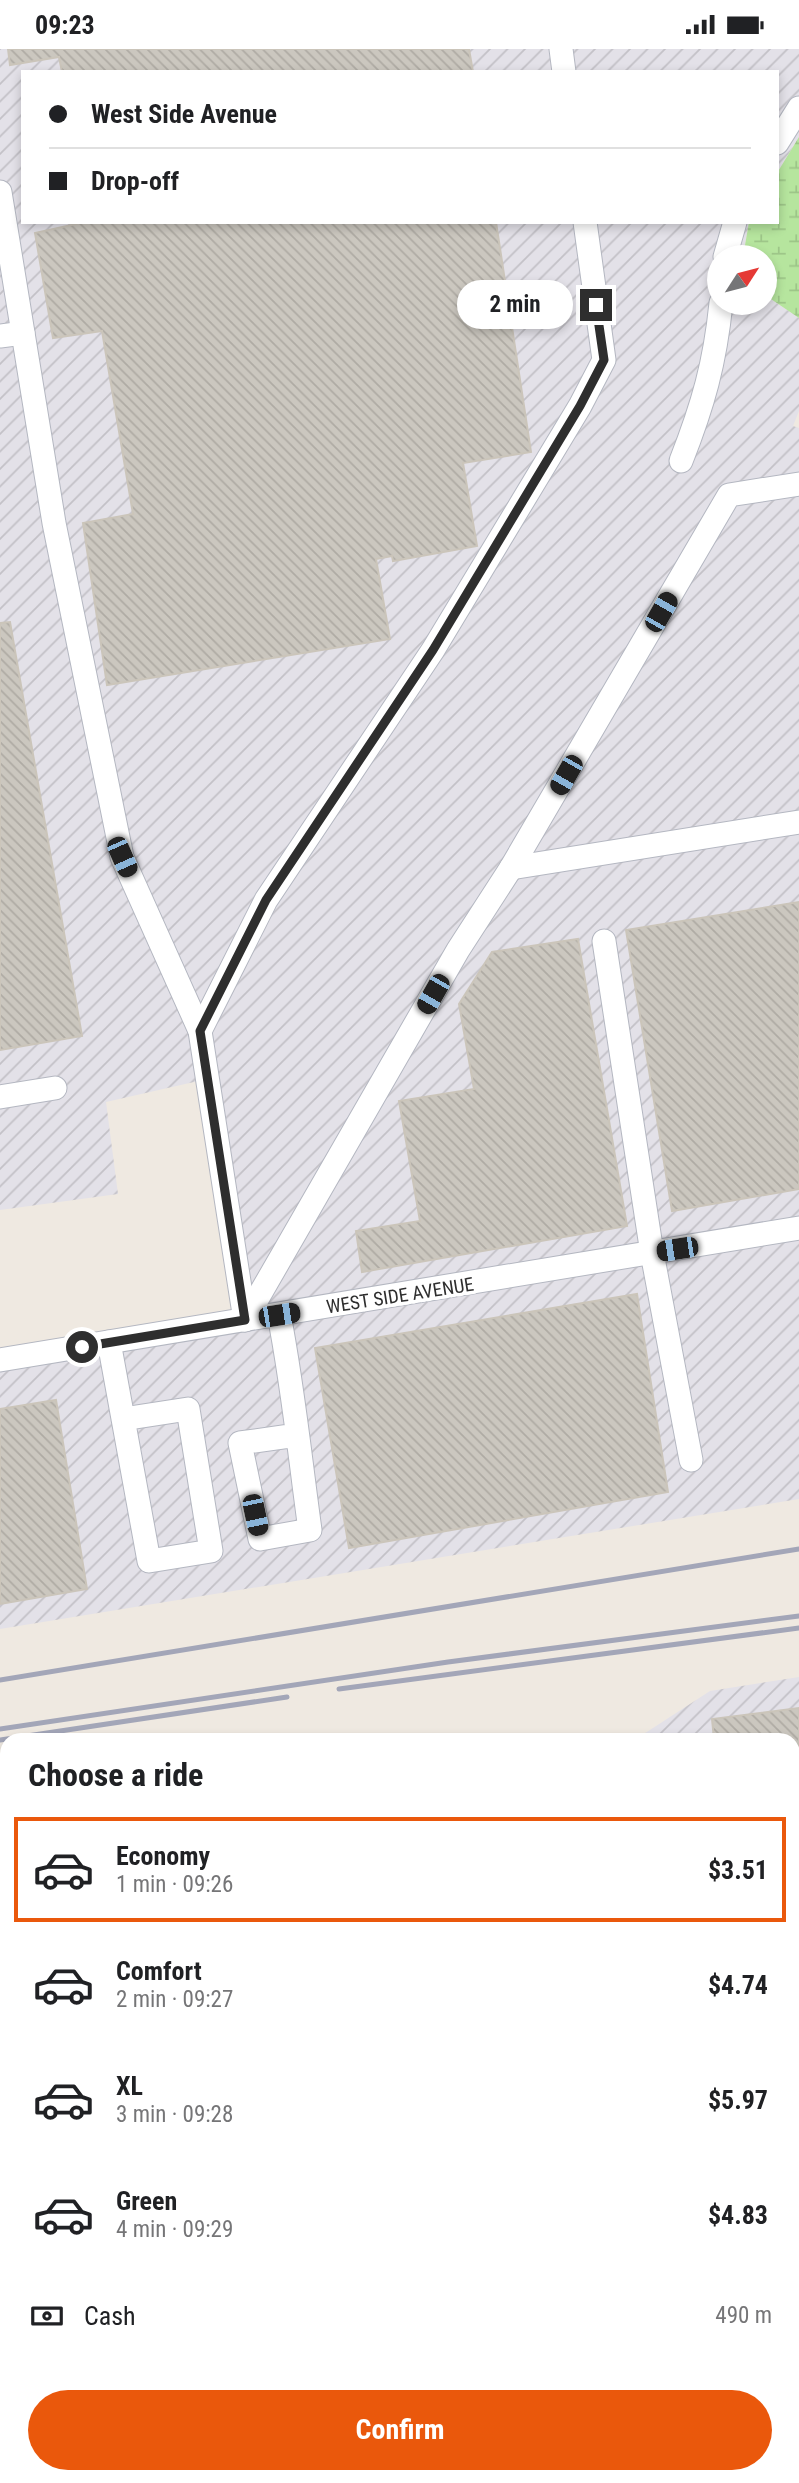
<!DOCTYPE html>
<meta charset="utf-8">
<style>
:root{--surface:#fff;--page:#f6f6f6;--text:#202124;--muted:#757577;--line:#e0e0e0;--accent:#ea580c}
body{margin:0;font-family:"Roboto Condensed",sans-serif;background:var(--page);color:var(--text);height:100vh;display:flex;flex-direction:column;font-size:26px;white-space:nowrap}
*{box-sizing:border-box;margin:0}
p{font-size:23px;color:var(--muted)}
.icon{flex:none;width:38px;height:38px;fill:none;stroke:currentColor;stroke-width:2;stroke-linecap:round;stroke-linejoin:round}
.map{position:relative;flex:1;overflow:hidden}
.details{position:absolute;left:0px;top:1684px;width:800px;height:751px;display:flex;flex-direction:column;background:var(--surface);border-radius:21px 21px 0 0;box-shadow:0 4px 10px #0003}
.details>*{flex:none}
.banner{position:absolute;left:21px;top:21px;width:758px;height:154px;border-radius:0px;box-shadow:0 4px 10px #0003;display:grid;align-content:center;height:154px;padding:0 28px;background:var(--surface)}
.needle{width:46px;rotate:54deg}
.buttons{position:absolute;left:707px;top:196px;display:grid;gap:14px}
.buttons a{display:grid;place-items:center;width:70px;height:70px;border-radius:50%;background:var(--surface);box-shadow:0 4px 10px #0003;font-size:35px}
.end{position:absolute;width:32px;height:32px;margin:-16px;border:9px solid #2e2e2e;background:#fff;box-shadow:0 0 0 4px #fff}
.from{border-radius:50%}
.bubble{position:absolute;height:49px;border-radius:24px;background:var(--surface);box-shadow:0 4px 10px #0003;font-size:23px;font-weight:700;line-height:49px;text-align:center}
.car{position:absolute;width:21px;height:42px;margin:-21px -10px;border-radius:9px;box-shadow:0 0 5px 2px #0007;background:linear-gradient(#222 24%,#8ab4d8 0 40%,#222 0 76%,#8ab4d8 0 86%,#222 0)}
.banner b{display:flex;align-items:center;gap:24px;height:66px;font-size:26px}
.banner b+b{border-top:2px solid var(--line)}
.banner i{width:18px;height:18px;background:var(--text)}
ul{padding:0;list-style:none}
li{display:flex;align-items:center;gap:21px;height:105px;margin:0 14px 10px;padding:0 14px;border:4px solid transparent;border-radius:0px}
li div{flex:1}
li b{display:block;font-size:26px}
li em{font-style:normal;font-weight:700}
li.selected{border-color:var(--accent)}
li>.icon{width:63px;height:63px;stroke-width:1.5}
h2{padding:0 28px;font-size:32px;line-height:84px}
.pay{display:flex;align-items:center;gap:18px;height:77px;padding:0 28px;font-size:26px}
.pay p{margin-inline-start:auto}
.button{display:flex;gap:14px;margin-top:auto;padding:14px 28px}
.button a{flex:1;height:80px;border-radius:42px;background:var(--accent);color:#fff;font-size:28px;font-weight:700;line-height:80px;text-align:center}
.status{display:flex;justify-content:space-between;align-items:center;height:49px;padding:0 35px;background:var(--surface);direction:ltr}
.status svg{height:19px;fill:currentColor}
.map>svg:first-child{display:block}
</style>
<div class="status"><b>09:23</b><svg viewBox="0 0 49 12"><path d="M0 12V9h3v3zM5 12V6h3v6zM10 12V3h3v9zM15 12V0h3v12zM26 1h20v11H26zM47 4h2v5h-2z"/></svg></div>
<div class="map">
<svg width="799" height="2434" viewBox="0 0 799 2434">
<defs>
<pattern id="industrial-furrows" width="10" height="10" patternUnits="userSpaceOnUse" patternTransform="scale(1.75)"><rect width="10" height="10" fill="#e3e1e8"/><path d="M-1 1l2-2M0 10L10 0M9 11l2-2" fill="none" stroke="#c3c1c7"/></pattern>
<pattern id="wetland-marsh" width="20" height="14" patternUnits="userSpaceOnUse" patternTransform="scale(1.75)"><rect width="20" height="14" fill="#b6e59e"/><path d="M1 5h8M5 5V1M11 12h8M15 12V8" fill="none" stroke="#9dc588"/></pattern>
<pattern id="building-back-hatch" width="6" height="6" patternUnits="userSpaceOnUse" patternTransform="scale(1.75)"><rect width="6" height="6" fill="#cbc7bf"/><path d="M-1 5l2 2M0 0l6 6M5-1l2 2" fill="none" stroke="#afaba4"/></pattern>
</defs>
<rect width="100%" height="100%" fill="#efe9e1"/>
<g fill="url(#industrial-furrows)">
<path d="M 0,0 L 799,0 L 799,88 L 777,124 L 777,23 L 23,23 L 23,173 L 749,173 L 743,208 L 719,208 L 719,254 L 765,254 L 765,246 L 799,269 L 799,362 L 793,377 L 799,379 L 799,1450 L 0,1580 L 0,1321 L 250,1273 L 216,1028 L 106,1053 L 118,1145 L 0,1161 Z"/>
<path d="M 799,1628 L 799,1961 L 793,1961 L 793,1690 L 636,1690 L 710,1642 Z"/>
<path d="M 7,1764 L 7,2141 L 0,2142 L 0,1765 Z"/>
</g>
<path fill="url(#wetland-marsh)" d="M 799,88 L 799,269 L 765,246 L 765,208 L 743,208 L 749,173 L 777,173 L 777,124 Z"/>
<g fill="url(#building-back-hatch)" stroke="#cbc5ba" stroke-width="2">
<path d="M 8,0 L 469,0 L 473,23 L 62,23 L 59,8 L 10,16 Z"/>
<path d="M 85,173 L 496,173 L 531,403 L 463,414 L 477,497 L 393,512 L 392,507 L 376,510 L 390,590 L 107,636 L 83,474 L 133,465 L 102,282 L 53,289 L 35,184 Z"/>
<path d="M 10,573 L 82,987 L 0,1001 L 0,574 Z"/>
<path d="M 799,853 L 799,1140 L 672,1162 L 626,881 Z"/>
<path d="M 578,890 L 627,1177 L 362,1223 L 356,1182 L 420,1172 L 399,1052 L 474,1040 L 459,955 L 492,903 Z"/>
<path d="M 637,1245 L 668,1443 L 349,1499 L 315,1299 Z"/>
<path d="M 56,1351 L 87,1540 L 0,1555 L 0,1360 Z"/>
<path d="M 799,1659 L 799,1798 L 793,1798 L 793,1690 L 714,1690 L 712,1670 Z"/>
<path d="M 7,1774 L 7,1910 L 0,1910 L 0,1775 Z"/>
<path d="M 793,1979 L 799,1979 L 799,2195 L 795,2196 Z"/>
<path d="M 799,2195 L 799,2225 L 797,2226 L 795,2196 Z"/>
</g>
<g fill="none" stroke-linecap="round" stroke-linejoin="round">
<defs>
<g id="minor">
<path d="M 561,0 L 564,23"/>
<path d="M 777,94 L 799,59"/>
<path d="M 0,143 L 54,474 L 122,808 L 200,982 L 245,1271"/>
<path d="M 725,208 L 735,173"/>
<path d="M 0,287 L 23,284"/>
<path d="M 681,412 C 703,356 715,314 721,254"/>
<path d="M 511,819 L 799,773"/>
<path d="M 604,892 L 652,1204 L 691,1411"/>
<path d="M 200,982 L 266,851 L 433,601 L 580,357 L 604,311 L 585,173"/>
<path d="M 0,1048 L 55,1039"/>
<path d="M 279,1266 C 293,1337 300,1409 310,1481 L 260,1490 L 240,1394 L 297,1386"/>
<path d="M 245,1271 L 458,901 L 511,819 L 729,446 L 799,435"/>
<path d="M 109,1293 L 149,1512 L 211,1502 L 188,1360 L 123,1370"/>
<path d="M 0,1311 L 799,1179"/>
<path d="M 793,1863 L 799,1862"/>
<path d="M 793,1967 L 799,1966"/>
<path d="M 0,2151 L 7,2150"/>
<path d="M 0,2196 L 7,2195"/>
<path d="M 116,2427 L 116,2434"/>
<path d="M 153,2427 L 153,2434"/>
<path d="M 284,2427 L 285,2434"/>
<path d="M 173,2434 L 225,2431 L 225,2427"/>
</g>
</defs>
<use href="#minor" stroke="#b4b7c1" stroke-width="25"/>
<use href="#minor" stroke="#fff" stroke-width="23"/>
<g stroke="#a3a6b8" stroke-width="5">
<path d="M 0,1631 L 799,1500"/>
<path d="M 339,1640 L 799,1579"/>
<path d="M 0,1680 L 448,1613 L 799,1567"/>
<path d="M 0,1691 L 287,1648"/>
</g>
</g>
<g fill="none" stroke-linecap="round" stroke-linejoin="round">
<path stroke="#2e2e2e" stroke-width="9" d="M 82,1298 L 245,1271 L 200,982 L 266,851 L 433,601 L 580,357 L 604,311 L 596,256"/>
</g>
<g text-anchor="middle" stroke-width="7" stroke-linejoin="round" paint-order="stroke">
<g font-size="19" fill="#2e2e2e" stroke="#fff">
<text transform="translate(400 1246) rotate(-9)" y="7">WEST SIDE AVENUE</text>
</g>
</g>
</svg>
<div class="buttons">
<a><svg class="needle" viewBox="-14 -14 28 28"><path d="M0-13l5 13h-10z" fill="#e53935"/><path d="M0 13l5-13h-10z" fill="#757577"/></svg></a>
</div>
<i class="end from" style="left:82px;top:1298px"></i>
<i class="end" style="left:596px;top:256px"></i>
<div class="bubble" style="left:457px;top:231px;width:116px">2 min</div>
<i class="car" style="left:661px;top:563px;rotate:30deg"></i>
<i class="car" style="left:566px;top:726px;rotate:210deg"></i>
<i class="car" style="left:122px;top:808px;rotate:156deg"></i>
<i class="car" style="left:433px;top:945px;rotate:210deg"></i>
<i class="car" style="left:677px;top:1200px;rotate:261deg"></i>
<i class="car" style="left:279px;top:1266px;rotate:81deg"></i>
<i class="car" style="left:255px;top:1466px;rotate:168deg"></i>
<div class="banner">
<b><i class="from"></i>West Side Avenue</b>
<b><i></i>Drop-off</b>
</div>
<section class="details">
<h2>Choose a ride</h2>
<ul>
<li class="selected"><svg class="icon" aria-label="car" viewBox="0 0 24 24"><path d="M5 17H2v-5l4-1 3-4h7l3 4 3 1v5h-3M9 17h6M6 11h13"/><circle cx="7" cy="17" r="2"/><circle cx="17" cy="17" r="2"/></svg><div><b>Economy</b><p>1 min · 09:26</p></div><em>$3.51</em></li>
<li><svg class="icon" aria-label="car" viewBox="0 0 24 24"><path d="M5 17H2v-5l4-1 3-4h7l3 4 3 1v5h-3M9 17h6M6 11h13"/><circle cx="7" cy="17" r="2"/><circle cx="17" cy="17" r="2"/></svg><div><b>Comfort</b><p>2 min · 09:27</p></div><em>$4.74</em></li>
<li><svg class="icon" aria-label="car" viewBox="0 0 24 24"><path d="M5 17H2v-5l4-1 3-4h7l3 4 3 1v5h-3M9 17h6M6 11h13"/><circle cx="7" cy="17" r="2"/><circle cx="17" cy="17" r="2"/></svg><div><b>XL</b><p>3 min · 09:28</p></div><em>$5.97</em></li>
<li><svg class="icon" aria-label="car" viewBox="0 0 24 24"><path d="M5 17H2v-5l4-1 3-4h7l3 4 3 1v5h-3M9 17h6M6 11h13"/><circle cx="7" cy="17" r="2"/><circle cx="17" cy="17" r="2"/></svg><div><b>Green</b><p>4 min · 09:29</p></div><em>$4.83</em></li>
</ul>
<div class="pay"><svg class="icon" aria-label="cash" viewBox="0 0 24 24"><path d="M3 7h18v10H3z"/><circle cx="12" cy="12" r="2"/></svg>Cash<p>490 m</p></div>
<div class="button"><a>Confirm</a></div>
</section>
</div>
